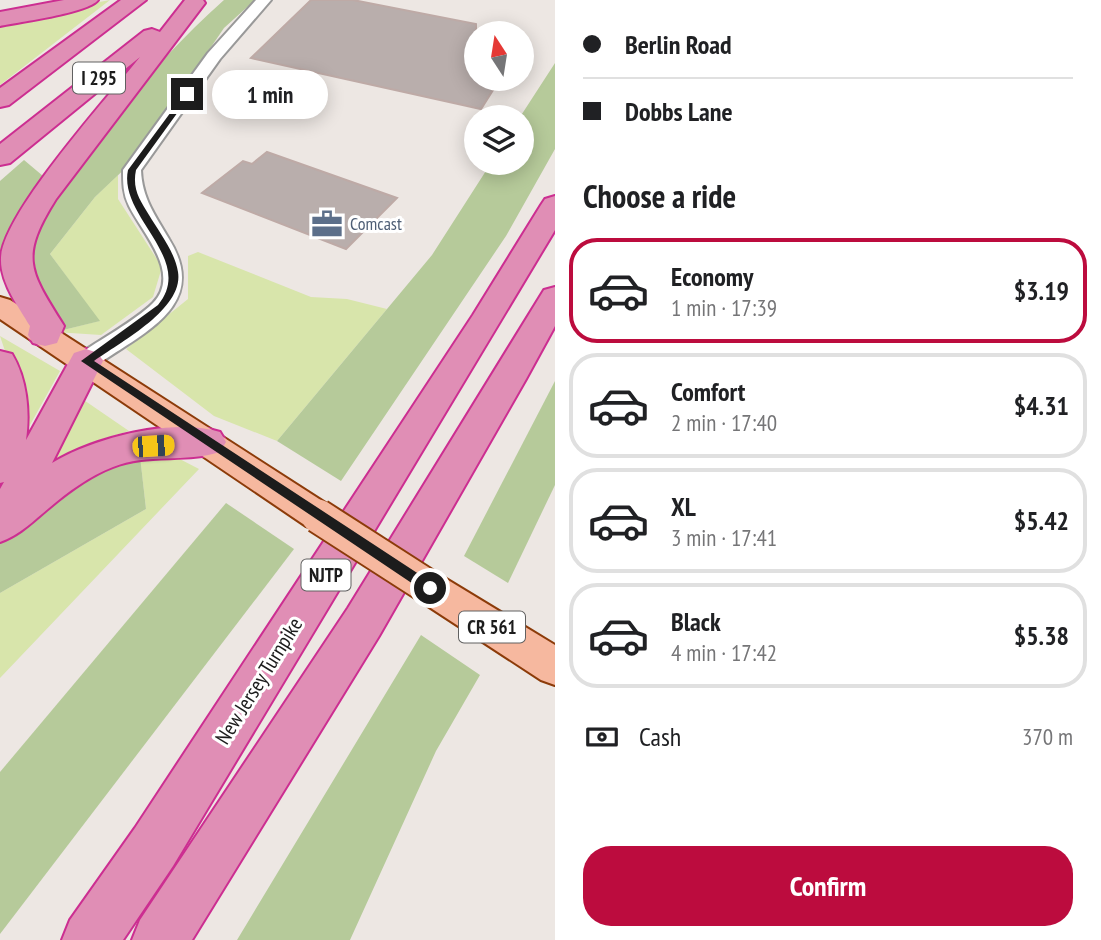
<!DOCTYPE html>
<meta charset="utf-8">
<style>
:root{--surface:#fff;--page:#f6f6f6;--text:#202124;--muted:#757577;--line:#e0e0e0;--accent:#bc0c3e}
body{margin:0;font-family:"PT Sans Narrow",sans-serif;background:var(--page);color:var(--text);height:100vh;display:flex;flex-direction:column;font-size:26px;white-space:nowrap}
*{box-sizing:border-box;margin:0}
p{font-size:23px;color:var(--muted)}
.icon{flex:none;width:38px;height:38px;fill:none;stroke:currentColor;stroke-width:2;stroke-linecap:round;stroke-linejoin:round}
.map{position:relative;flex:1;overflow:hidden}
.side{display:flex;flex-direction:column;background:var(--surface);width:546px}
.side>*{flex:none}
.top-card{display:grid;align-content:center;height:154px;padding:0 28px;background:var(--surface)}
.needle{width:46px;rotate:348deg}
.controls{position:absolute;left:464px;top:21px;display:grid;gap:14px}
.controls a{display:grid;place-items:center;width:70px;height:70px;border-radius:50%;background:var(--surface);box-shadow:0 4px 18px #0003;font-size:35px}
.end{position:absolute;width:32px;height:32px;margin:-16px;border:9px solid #1c1c1c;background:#fff;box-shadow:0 0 0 4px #fff}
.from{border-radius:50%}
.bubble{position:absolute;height:49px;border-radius:24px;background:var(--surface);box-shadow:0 4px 18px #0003;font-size:23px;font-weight:700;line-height:49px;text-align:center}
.car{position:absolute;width:21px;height:42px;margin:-21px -10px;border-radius:9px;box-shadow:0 0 5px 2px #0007;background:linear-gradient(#f5c518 24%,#345 0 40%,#f5c518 0 76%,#345 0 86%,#f5c518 0)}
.top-card b{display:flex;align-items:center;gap:24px;height:66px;font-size:26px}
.top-card b+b{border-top:2px solid var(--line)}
.top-card i{width:18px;height:18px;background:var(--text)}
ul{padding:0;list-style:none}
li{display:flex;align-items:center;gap:21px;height:105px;margin:0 14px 10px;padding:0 14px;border:4px solid var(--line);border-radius:28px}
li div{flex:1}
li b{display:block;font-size:26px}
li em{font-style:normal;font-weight:700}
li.selected{border-color:var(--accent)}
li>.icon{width:63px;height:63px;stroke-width:1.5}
h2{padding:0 28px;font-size:32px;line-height:84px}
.pay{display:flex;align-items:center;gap:18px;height:77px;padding:0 28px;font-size:26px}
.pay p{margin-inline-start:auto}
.action{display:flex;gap:14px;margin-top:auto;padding:14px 28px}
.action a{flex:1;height:80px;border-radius:28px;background:var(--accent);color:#fff;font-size:28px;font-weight:700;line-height:80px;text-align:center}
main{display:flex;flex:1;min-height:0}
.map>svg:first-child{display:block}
</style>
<main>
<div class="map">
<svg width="555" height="940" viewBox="0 0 555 940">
<rect width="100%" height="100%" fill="#ede7e3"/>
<g fill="#d8e5ab">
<path d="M 110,0 L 0,85 L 0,21 Z"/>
<path d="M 118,175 L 118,199 L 162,267 L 153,297 L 101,335 L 55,332 L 99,321 L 50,254 L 95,197 Z"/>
<path d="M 198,252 L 311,297 L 347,299 L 387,309 L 277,441 L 214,416 L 126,349 L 188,299 L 188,256 Z"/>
<path d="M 0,336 L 60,371 L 5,470 L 20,396 Z"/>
<path d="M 75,394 L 129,431 L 99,440 L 46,467 Z"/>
<path d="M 140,456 L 174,456 L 199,469 L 0,678 L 0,593 L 146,509 Z"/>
</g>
<g fill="#b6ca9a">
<path d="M 224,0 L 255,0 L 224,28 L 134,160 L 95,197 L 50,254 L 100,321 L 55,332 L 21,245 C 81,157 144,71 224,0 Z"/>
<path d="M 555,63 L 555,149 L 506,236 L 341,481 L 277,441 L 432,255 L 491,163 L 522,163 L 520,117 Z"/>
<path d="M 24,160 L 43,176 L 0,257 L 0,181 Z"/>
<path d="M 555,381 L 555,485 L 508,583 L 464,556 Z"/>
<path d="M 140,456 L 146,509 L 0,593 L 0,539 L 81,476 Z"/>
<path d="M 226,503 L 294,549 L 0,934 L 0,772 Z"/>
<path d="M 421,635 L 480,675 L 436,751 L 350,940 L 237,940 Z"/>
</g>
<g fill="#b9aeac" stroke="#beaaa6" stroke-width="2">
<path d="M 311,0 L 353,0 L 476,24 L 476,79 L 500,79 L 481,109 L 251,58 Z"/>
<path d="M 267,152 L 397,198 L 346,249 L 202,193 L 243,161 L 252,164 Z"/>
</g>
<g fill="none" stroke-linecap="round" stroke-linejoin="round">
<defs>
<path id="minor" d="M 256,0 L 271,0 L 220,59 L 141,170 C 142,198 155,215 169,239 C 211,306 142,333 94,367 L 86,369 L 78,367 L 74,361 L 78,355 C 99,340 135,321 153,303 C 182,273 142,233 129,206 C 123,194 123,183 123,170 L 208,53 Z"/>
<g id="major">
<path d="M 0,297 L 10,300 L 330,506 L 335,516 L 330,526 L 318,530 L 306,526 L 0,319 Z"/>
<path d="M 430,572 L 443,577 L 555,645 L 555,685 L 541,680 L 417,599 L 411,588 L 417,577 Z"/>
</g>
<g id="highway">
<path d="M 64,0 L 98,0 C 88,13 19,22 0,26 L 0,12 Z"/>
<path d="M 121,0 L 146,0 L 9,105 L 0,107 L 0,88 Z"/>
<path d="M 185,0 L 203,0 L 205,3 L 56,199 C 19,258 29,270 64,326 L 57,343 L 45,346 L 33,343 L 28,335 L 30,326 C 18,306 0,282 1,258 C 2,214 109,96 140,57 L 10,163 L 0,165 L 0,144 L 144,31 L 152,29 L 160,32 Z"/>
<path d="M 555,196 L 555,230 L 173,866 L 123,940 L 62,940 L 70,920 L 135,828 L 473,315 L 541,205 L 545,199 Z"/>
<path d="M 555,287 L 555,326 L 526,379 L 379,636 L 192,940 L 132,940 L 140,920 L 348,608 L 544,290 Z"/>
<path d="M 86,349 L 98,353 L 103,361 L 52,463 C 93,438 173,417 220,432 L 226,442 L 220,452 C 186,463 147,453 113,467 C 89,476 68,492 49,508 C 33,521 20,535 0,542 L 0,489 L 4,482 L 0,483 L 0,351 L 12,354 C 27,379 30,412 26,440 L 74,353 Z"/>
</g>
</defs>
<use href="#minor" stroke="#999" stroke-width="4"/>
<use href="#major" stroke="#8c3b09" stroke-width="4"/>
<use href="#highway" stroke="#cc2e91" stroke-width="4"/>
<use href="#minor" fill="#fff" fill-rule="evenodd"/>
<use href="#major" fill="#f6b89f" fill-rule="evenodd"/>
<use href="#highway" fill="#e08eb5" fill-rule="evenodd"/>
<defs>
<path id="major-bridge" d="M 318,516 L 430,588"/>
</defs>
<use href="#major-bridge" stroke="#8c3b09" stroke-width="37" stroke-linecap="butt"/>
<use href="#major-bridge" stroke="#f6b89f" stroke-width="33"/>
</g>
<path fill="#1c1c1c" d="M 185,93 L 191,94 L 136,170 C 132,189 140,200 149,215 C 159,232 175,252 178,272 C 184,309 120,342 94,361 L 434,584 L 434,592 L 425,592 L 81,361 L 158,305 C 196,259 118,217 128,170 Z"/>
<defs>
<symbol id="office-bare" viewBox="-9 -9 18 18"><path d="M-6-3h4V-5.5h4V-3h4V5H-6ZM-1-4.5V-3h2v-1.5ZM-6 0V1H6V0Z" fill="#5c6f8a" stroke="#fff" stroke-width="2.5" paint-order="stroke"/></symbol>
</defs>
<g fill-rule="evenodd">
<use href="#office-bare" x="305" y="202" width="44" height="44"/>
</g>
<g text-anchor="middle" stroke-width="6" stroke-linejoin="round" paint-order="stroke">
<g font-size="18" fill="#4e5e75" stroke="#fff" text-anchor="start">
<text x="350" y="230">Comcast</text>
</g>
<g fill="#fff" stroke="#606060" stroke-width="2">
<rect x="73" y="62.5" width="52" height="31" rx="5"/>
<rect x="301.5" y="559.5" width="49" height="31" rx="5"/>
<rect x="459" y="611.5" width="66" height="31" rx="5"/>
</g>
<g font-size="19" font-weight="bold" fill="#1c1c1c">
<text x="99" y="85">I 295</text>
<text x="326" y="582">NJTP</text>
<text x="492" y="634">CR 561</text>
</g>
<g font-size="21" fill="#1c1c1c" stroke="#fff">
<text transform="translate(259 681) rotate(-58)" y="7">New Jersey Turnpike</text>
</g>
</g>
</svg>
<div class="controls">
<a><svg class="needle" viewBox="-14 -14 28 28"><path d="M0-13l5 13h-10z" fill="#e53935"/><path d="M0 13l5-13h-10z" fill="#757577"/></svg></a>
<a><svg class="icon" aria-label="layers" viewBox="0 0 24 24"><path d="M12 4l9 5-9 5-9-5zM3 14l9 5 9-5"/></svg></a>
</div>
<i class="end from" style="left:430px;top:588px"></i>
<i class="end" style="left:187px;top:94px"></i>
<div class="bubble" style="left:212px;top:70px;width:116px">1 min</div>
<i class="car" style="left:153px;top:446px;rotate:86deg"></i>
</div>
<section class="side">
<div class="top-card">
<b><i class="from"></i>Berlin Road</b>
<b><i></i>Dobbs Lane</b>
</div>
<h2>Choose a ride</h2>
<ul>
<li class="selected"><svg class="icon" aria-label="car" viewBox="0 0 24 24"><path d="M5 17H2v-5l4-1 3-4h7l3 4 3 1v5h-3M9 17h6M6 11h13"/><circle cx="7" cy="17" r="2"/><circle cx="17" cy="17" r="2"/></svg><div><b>Economy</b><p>1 min · 17:39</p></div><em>$3.19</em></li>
<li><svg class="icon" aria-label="car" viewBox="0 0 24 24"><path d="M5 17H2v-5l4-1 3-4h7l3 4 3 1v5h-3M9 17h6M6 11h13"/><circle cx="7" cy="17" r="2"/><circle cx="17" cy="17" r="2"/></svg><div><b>Comfort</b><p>2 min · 17:40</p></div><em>$4.31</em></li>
<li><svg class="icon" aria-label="car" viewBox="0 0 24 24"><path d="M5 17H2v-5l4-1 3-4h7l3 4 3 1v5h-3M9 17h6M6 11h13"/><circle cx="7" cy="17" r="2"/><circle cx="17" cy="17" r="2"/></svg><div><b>XL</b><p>3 min · 17:41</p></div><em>$5.42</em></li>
<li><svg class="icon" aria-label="car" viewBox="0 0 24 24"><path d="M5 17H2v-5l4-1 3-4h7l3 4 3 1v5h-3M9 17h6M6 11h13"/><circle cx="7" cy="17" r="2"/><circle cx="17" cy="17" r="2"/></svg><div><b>Black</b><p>4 min · 17:42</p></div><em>$5.38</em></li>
</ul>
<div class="pay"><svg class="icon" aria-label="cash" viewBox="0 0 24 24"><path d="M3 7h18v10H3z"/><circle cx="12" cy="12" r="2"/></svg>Cash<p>370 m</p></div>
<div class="action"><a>Confirm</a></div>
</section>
</main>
